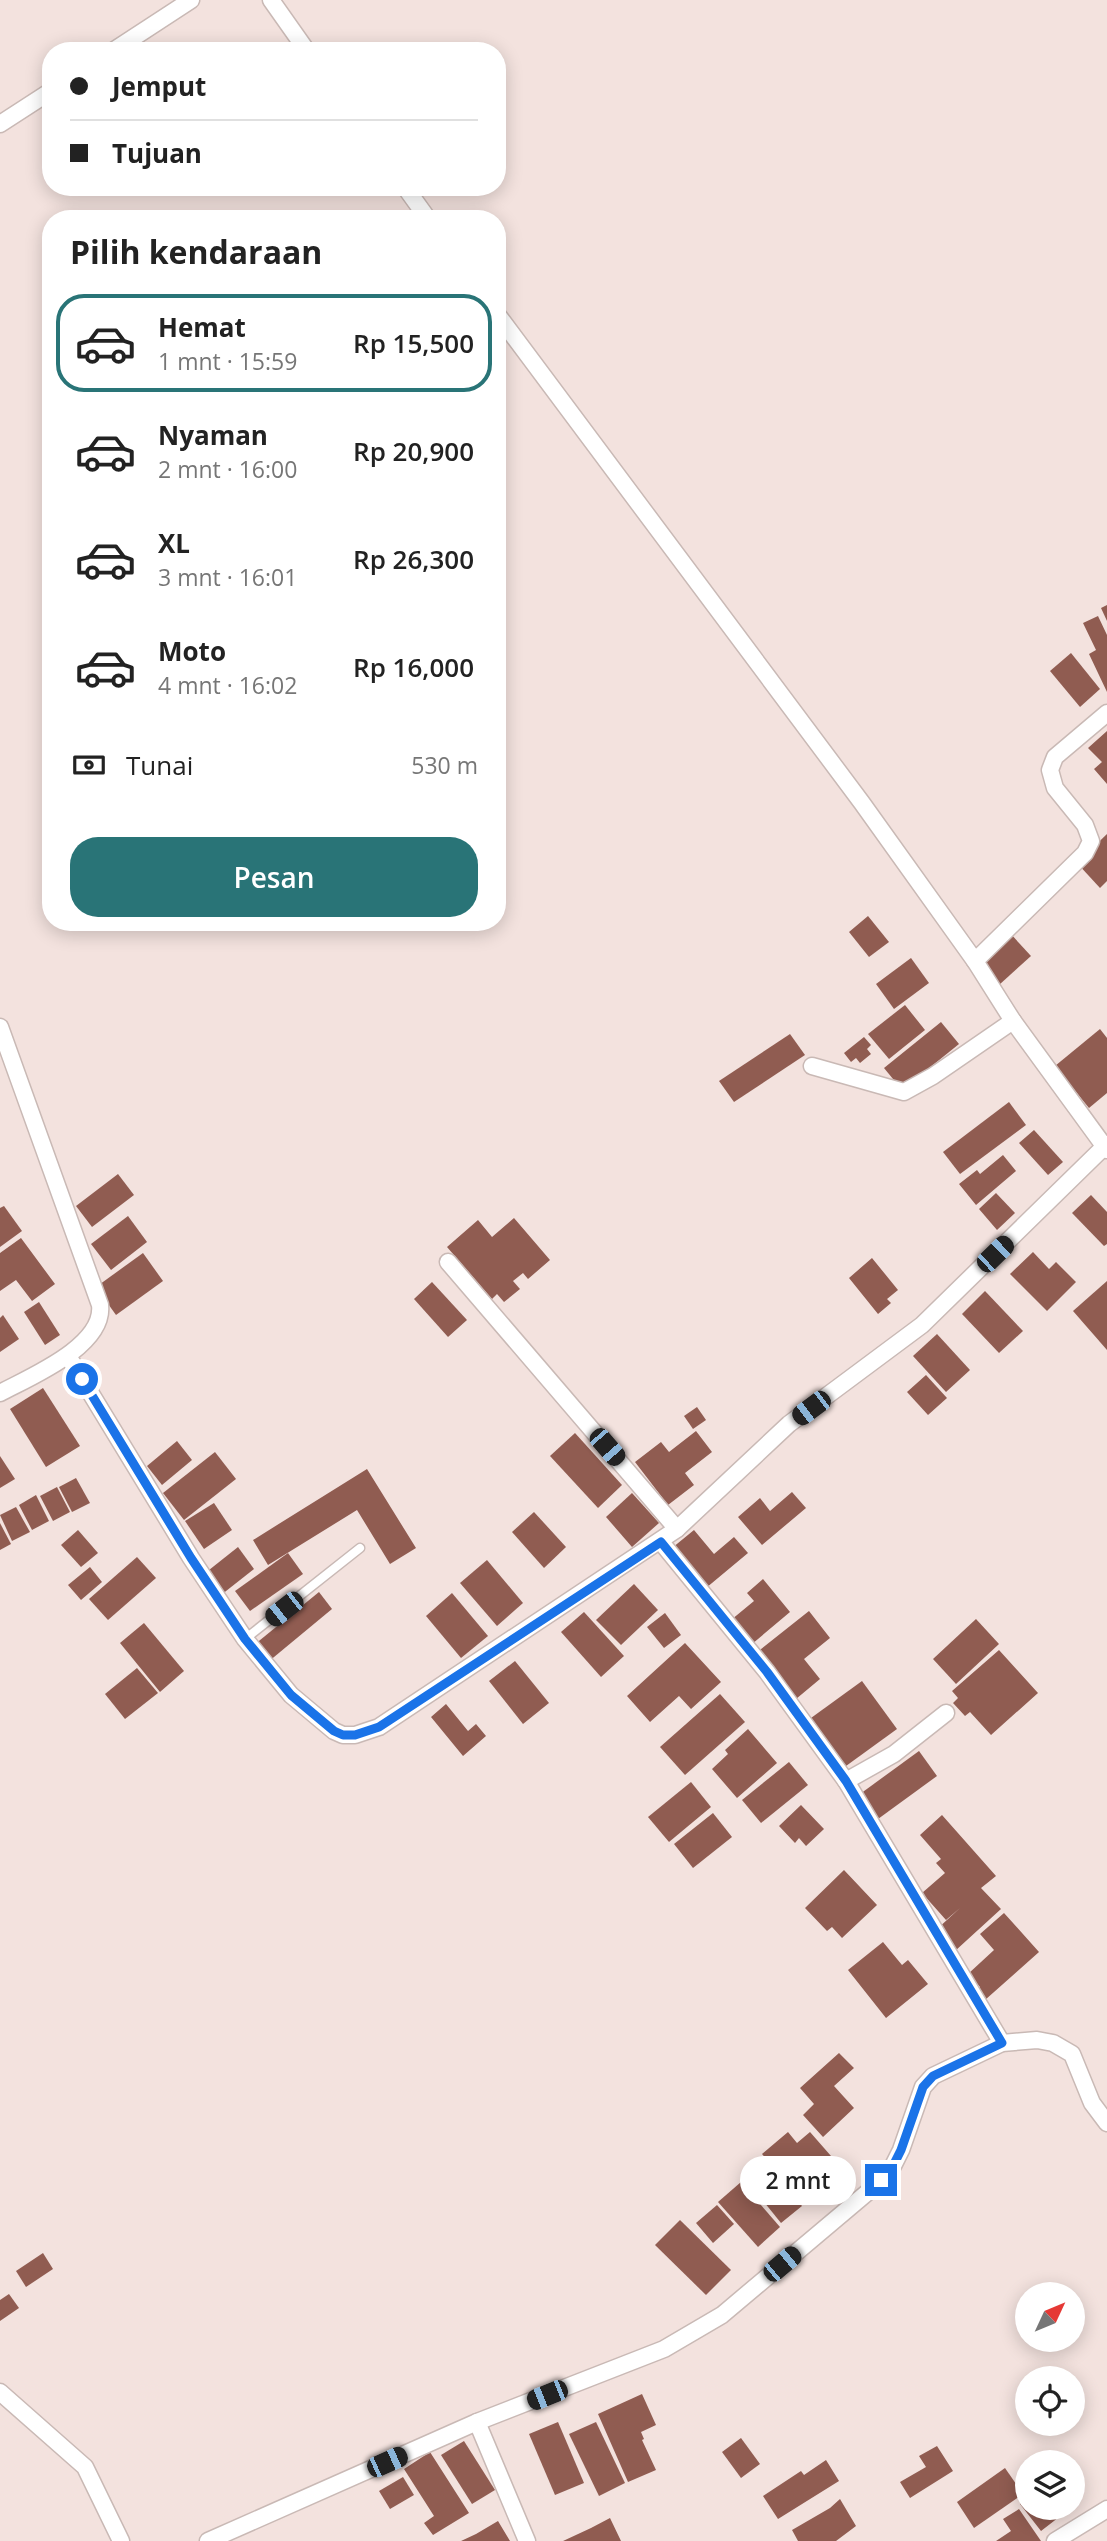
<!DOCTYPE html>
<html lang="id">
<meta charset="utf-8">
<style>
:root{--surface:#fff;--page:#f2f2f2;--text:#222;--muted:#767676;--line:#e0e0e0;--accent:#297477}
body{margin:0;font-family:"Open Sans",sans-serif;background:var(--page);color:var(--text);height:100vh;display:flex;flex-direction:column;font-size:26px;white-space:nowrap}
*{box-sizing:border-box;margin:0}
p{font-size:23px;color:var(--muted)}
.icon{flex:none;width:38px;height:38px;fill:none;stroke:currentColor;stroke-width:2;stroke-linecap:round;stroke-linejoin:round}
.map{position:relative;flex:1;overflow:hidden}
.panel{position:absolute;left:42px;top:210px;width:464px;height:721px;display:flex;flex-direction:column;background:var(--surface);border-radius:28px;box-shadow:0 4px 18px #0003}
.panel>*{flex:none}
.top-card{position:absolute;left:42px;top:42px;width:464px;height:154px;border-radius:28px;box-shadow:0 4px 18px #0003;display:grid;align-content:center;height:154px;padding:0 28px;background:var(--surface)}
.needle{width:46px;rotate:46deg}
.buttons{position:absolute;left:1015px;top:2282px;display:grid;gap:14px}
.buttons a{display:grid;place-items:center;width:70px;height:70px;border-radius:50%;background:var(--surface);box-shadow:0 4px 18px #0003;font-size:35px}
.end{position:absolute;width:32px;height:32px;margin:-16px;border:9px solid #1a73e8;background:#fff;box-shadow:0 0 0 4px #fff}
.from{border-radius:50%}
.bubble{position:absolute;height:49px;border-radius:24px;background:var(--surface);box-shadow:0 4px 18px #0003;font-size:23px;font-weight:600;line-height:49px;text-align:center}
.car{position:absolute;width:21px;height:42px;margin:-21px -10px;border-radius:9px;box-shadow:0 0 5px 2px #0007;background:linear-gradient(#222 24%,#8ab4d8 0 40%,#222 0 76%,#8ab4d8 0 86%,#222 0)}
.top-card b{display:flex;align-items:center;gap:24px;height:66px;font-size:26px}
.top-card b+b{border-top:2px solid var(--line)}
.top-card i{width:18px;height:18px;background:var(--text)}
ul{padding:0;list-style:none}
li{display:flex;align-items:center;gap:21px;height:98px;margin:0 14px 10px;padding:0 14px;border:4px solid transparent;border-radius:28px}
li div{flex:1}
li b{display:block;font-size:26px}
li em{font-style:normal;font-weight:600}
li.current{border-color:var(--accent)}
li>.icon{width:63px;height:63px;stroke-width:1.5}
h2{padding:0 28px;font-size:32px;line-height:84px}
.pay{display:flex;align-items:center;gap:18px;height:77px;padding:0 28px;font-size:26px}
.pay p{margin-inline-start:auto}
.action{display:flex;gap:14px;margin-top:auto;padding:14px 28px}
.action a{flex:1;height:80px;border-radius:28px;background:var(--accent);color:#fff;font-size:28px;font-weight:600;line-height:80px;text-align:center}
.map>svg:first-child{display:block}
</style>
<div class="map">
<svg width="1107" height="2541" viewBox="0 0 1107 2541">
<rect width="100%" height="100%" fill="#f3e2de"/>
<g fill="#905c51">
<path d="M 1107,605 L 1107,621 L 1101,608 Z"/>
<path d="M 1098,616 L 1107,635 L 1107,692 L 1089,654 L 1096,650 L 1083,623 Z"/>
<path d="M 1071,653 L 1100,689 L 1080,707 L 1050,671 Z"/>
<path d="M 1107,731 L 1107,784 L 1094,769 L 1102,762 L 1088,748 Z"/>
<path d="M 1107,834 L 1107,881 L 1100,888 L 1077,863 Z"/>
<path d="M 868,916 L 889,942 L 869,957 L 849,932 Z"/>
<path d="M 1009,932 L 1031,956 L 999,985 L 977,962 Z"/>
<path d="M 911,958 L 929,983 L 894,1009 L 876,984 Z"/>
<path d="M 905,1005 L 925,1030 L 889,1059 L 868,1034 Z"/>
<path d="M 941,1022 L 959,1044 L 902,1090 L 884,1068 Z"/>
<path d="M 1100,1029 L 1107,1038 L 1107,1093 L 1089,1108 L 1055,1066 Z"/>
<path d="M 790,1034 L 805,1055 L 734,1102 L 719,1081 Z"/>
<path d="M 864,1037 L 871,1045 L 867,1049 L 871,1054 L 860,1063 L 856,1058 L 851,1062 L 844,1053 Z"/>
<path d="M 1009,1102 L 1026,1125 L 960,1174 L 943,1152 Z"/>
<path d="M 1034,1130 L 1063,1162 L 1048,1175 L 1019,1143 Z"/>
<path d="M 1003,1155 L 1016,1171 L 976,1205 L 959,1184 L 977,1170 L 980,1174 Z"/>
<path d="M 118,1174 L 134,1195 L 92,1227 L 76,1206 Z"/>
<path d="M 996,1193 L 1015,1213 L 997,1230 L 979,1209 Z"/>
<path d="M 1091,1195 L 1107,1212 L 1107,1244 L 1104,1246 L 1072,1213 Z"/>
<path d="M 4,1206 L 22,1231 L 0,1247 L 0,1208 Z"/>
<path d="M 128,1216 L 147,1242 L 111,1270 L 91,1244 Z"/>
<path d="M 514,1218 L 550,1260 L 528,1279 L 523,1273 L 513,1281 L 520,1289 L 504,1302 L 497,1294 L 492,1299 L 447,1247 L 478,1220 L 492,1237 Z"/>
<path d="M 21,1238 L 55,1284 L 32,1301 L 16,1280 L 0,1291 L 0,1253 Z"/>
<path d="M 1033,1252 L 1049,1269 L 1056,1262 L 1076,1282 L 1047,1311 L 1010,1274 Z"/>
<path d="M 143,1253 L 163,1281 L 116,1315 L 96,1287 Z"/>
<path d="M 872,1258 L 898,1290 L 887,1299 L 891,1303 L 878,1314 L 849,1278 Z"/>
<path d="M 1107,1281 L 1107,1350 L 1073,1311 Z"/>
<path d="M 432,1282 L 467,1320 L 448,1337 L 414,1299 Z"/>
<path d="M 985,1291 L 1023,1331 L 999,1353 L 962,1314 Z"/>
<path d="M 39,1302 L 60,1335 L 45,1345 L 24,1312 Z"/>
<path d="M 3,1315 L 19,1339 L 0,1352 L 0,1318 Z"/>
<path d="M 937,1334 L 970,1370 L 946,1392 L 913,1356 Z"/>
<path d="M 926,1375 L 947,1398 L 928,1415 L 907,1392 Z"/>
<path d="M 43,1388 L 80,1446 L 46,1467 L 10,1409 Z"/>
<path d="M 697,1407 L 706,1420 L 693,1429 L 684,1416 Z"/>
<path d="M 696,1431 L 712,1452 L 685,1473 L 694,1485 L 668,1505 L 635,1462 L 661,1442 L 669,1452 Z"/>
<path d="M 575,1433 L 622,1485 L 598,1508 L 550,1456 Z"/>
<path d="M 177,1441 L 192,1460 L 162,1485 L 147,1466 Z"/>
<path d="M 215,1452 L 236,1479 L 184,1520 L 163,1493 Z"/>
<path d="M 0,1456 L 15,1479 L 0,1488 Z"/>
<path d="M 367,1469 L 416,1548 L 390,1564 L 357,1510 L 268,1565 L 253,1540 Z"/>
<path d="M 76,1478 L 90,1503 L 72,1512 L 59,1487 Z"/>
<path d="M 57,1487 L 70,1512 L 53,1521 L 40,1496 Z"/>
<path d="M 792,1492 L 806,1508 L 762,1545 L 738,1517 L 760,1498 L 770,1511 Z"/>
<path d="M 632,1493 L 659,1523 L 632,1547 L 606,1517 Z"/>
<path d="M 36,1495 L 49,1521 L 32,1530 L 19,1505 Z"/>
<path d="M 214,1503 L 232,1530 L 204,1549 L 185,1521 Z"/>
<path d="M 16,1507 L 30,1532 L 12,1541 L 0,1515 Z"/>
<path d="M 534,1512 L 566,1547 L 544,1568 L 512,1532 Z"/>
<path d="M 0,1523 L 11,1544 L 0,1550 Z"/>
<path d="M 78,1530 L 98,1553 L 81,1567 L 61,1545 Z"/>
<path d="M 694,1530 L 714,1554 L 734,1537 L 748,1553 L 706,1588 L 672,1548 Z"/>
<path d="M 238,1547 L 254,1569 L 221,1595 L 204,1574 Z"/>
<path d="M 288,1553 L 303,1574 L 250,1611 L 235,1591 Z"/>
<path d="M 137,1557 L 156,1578 L 108,1620 L 89,1599 Z"/>
<path d="M 487,1560 L 523,1603 L 497,1626 L 460,1583 Z"/>
<path d="M 90,1567 L 102,1582 L 81,1600 L 68,1585 Z"/>
<path d="M 763,1579 L 790,1612 L 752,1644 L 731,1620 L 754,1601 L 747,1593 Z"/>
<path d="M 634,1584 L 658,1610 L 621,1645 L 596,1620 Z"/>
<path d="M 319,1592 L 332,1609 L 268,1662 L 254,1645 Z"/>
<path d="M 452,1593 L 488,1636 L 461,1658 L 426,1616 Z"/>
<path d="M 809,1611 L 830,1638 L 804,1659 L 820,1679 L 796,1699 L 756,1653 Z"/>
<path d="M 584,1612 L 624,1656 L 601,1677 L 561,1632 Z"/>
<path d="M 665,1613 L 681,1635 L 664,1648 L 647,1627 Z"/>
<path d="M 976,1619 L 999,1644 L 956,1684 L 933,1659 Z"/>
<path d="M 144,1623 L 184,1671 L 160,1692 L 120,1643 Z"/>
<path d="M 685,1643 L 721,1682 L 691,1709 L 679,1696 L 650,1722 L 627,1696 Z"/>
<path d="M 999,1650 L 1038,1693 L 991,1735 L 970,1712 L 965,1716 L 953,1703 L 958,1698 L 952,1691 Z"/>
<path d="M 515,1661 L 549,1703 L 523,1724 L 489,1681 Z"/>
<path d="M 137,1668 L 158,1693 L 125,1719 L 105,1694 Z"/>
<path d="M 862,1681 L 897,1729 L 846,1766 L 811,1718 Z"/>
<path d="M 720,1694 L 745,1722 L 685,1775 L 660,1747 Z"/>
<path d="M 446,1704 L 468,1731 L 476,1724 L 486,1736 L 463,1756 L 431,1717 Z"/>
<path d="M 748,1729 L 777,1763 L 737,1798 L 712,1769 L 728,1754 L 725,1750 Z"/>
<path d="M 919,1751 L 937,1776 L 878,1819 L 860,1794 Z"/>
<path d="M 789,1762 L 808,1785 L 761,1823 L 742,1800 Z"/>
<path d="M 691,1782 L 711,1807 L 669,1842 L 648,1817 Z"/>
<path d="M 801,1805 L 824,1829 L 806,1846 L 799,1838 L 795,1843 L 779,1826 Z"/>
<path d="M 713,1813 L 732,1837 L 693,1868 L 674,1844 Z"/>
<path d="M 942,1815 L 996,1876 L 981,1888 L 1001,1909 L 955,1951 L 936,1930 L 960,1908 L 946,1920 L 922,1893 L 945,1873 L 936,1863 L 941,1859 L 920,1835 Z"/>
<path d="M 844,1870 L 877,1905 L 842,1938 L 832,1927 L 827,1931 L 805,1908 Z"/>
<path d="M 1004,1913 L 1039,1952 L 985,2000 L 976,1991 L 980,1987 L 968,1974 L 994,1950 L 980,1934 Z"/>
<path d="M 883,1942 L 902,1965 L 908,1960 L 928,1984 L 886,2018 L 848,1970 Z"/>
<path d="M 839,2053 L 854,2068 L 834,2086 L 854,2108 L 823,2137 L 803,2115 L 814,2104 L 800,2088 Z"/>
<path d="M 788,2132 L 797,2143 L 810,2132 L 831,2156 L 818,2168 L 832,2183 L 806,2205 L 762,2154 Z"/>
<path d="M 765,2160 L 802,2206 L 781,2223 L 744,2177 Z"/>
<path d="M 741,2182 L 780,2227 L 758,2247 L 718,2202 Z"/>
<path d="M 717,2205 L 734,2224 L 713,2243 L 696,2223 Z"/>
<path d="M 680,2220 L 731,2270 L 706,2295 L 655,2245 Z"/>
<path d="M 43,2253 L 53,2269 L 26,2287 L 16,2271 Z"/>
<path d="M 9,2294 L 19,2308 L 0,2321 L 0,2300 Z"/>
<path d="M 642,2394 L 656,2425 L 641,2432 L 644,2439 L 642,2440 L 656,2470 L 628,2482 L 598,2414 Z"/>
<path d="M 558,2422 L 584,2483 L 555,2495 L 529,2434 Z"/>
<path d="M 596,2422 L 625,2483 L 599,2496 L 569,2434 Z"/>
<path d="M 741,2438 L 760,2464 L 741,2478 L 722,2452 Z"/>
<path d="M 464,2441 L 495,2490 L 472,2504 L 441,2455 Z"/>
<path d="M 937,2446 L 953,2471 L 910,2498 L 900,2482 L 926,2467 L 919,2456 Z"/>
<path d="M 430,2452 L 469,2513 L 433,2535 L 424,2523 L 434,2516 L 404,2469 Z"/>
<path d="M 826,2460 L 839,2481 L 778,2519 L 763,2496 L 801,2471 L 804,2475 Z"/>
<path d="M 1005,2468 L 1023,2494 L 974,2528 L 957,2502 Z"/>
<path d="M 403,2477 L 414,2495 L 390,2509 L 379,2491 Z"/>
<path d="M 1027,2498 L 1027,2508 L 1058,2508 L 1063,2514 L 1041,2531 L 1020,2504 Z"/>
<path d="M 840,2499 L 856,2526 L 836,2541 L 798,2541 L 792,2530 L 830,2508 Z"/>
<path d="M 1019,2509 L 1041,2541 L 996,2541 L 1011,2531 L 1003,2519 Z"/>
<path d="M 610,2518 L 621,2541 L 563,2541 L 591,2528 Z"/>
<path d="M 498,2521 L 510,2541 L 461,2541 L 476,2534 Z"/>
</g>
<g fill="none" stroke-linecap="round" stroke-linejoin="round">
<defs>
<path id="service" d="M 245,1639 L 360,1548"/>
<g id="minor">
<path d="M 271,0 L 307,51"/>
<path d="M 113,51 L 191,0"/>
<path d="M 0,124 L 51,91"/>
<path d="M 405,187 L 428,219"/>
<path d="M 497,314 L 862,803 L 975,961 L 1013,1021 L 1107,1150"/>
<path d="M 975,961 L 1085,853 L 1091,841 L 1085,825 L 1055,788 L 1050,770 L 1055,757 L 1107,713"/>
<path d="M 0,1027 L 100,1305 C 105,1346 30,1377 0,1393"/>
<path d="M 812,1066 L 904,1092 L 933,1076 L 1013,1021"/>
<path d="M 448,1262 L 677,1529"/>
<path d="M 68,1356 L 191,1558 L 245,1639 L 291,1695 L 334,1731 L 343,1735 L 355,1735 L 379,1727 L 677,1529 L 789,1424 L 922,1325 L 1107,1144"/>
<path d="M 661,1542 L 767,1672 L 846,1781 L 1002,2043"/>
<path d="M 846,1781 L 894,1754 L 946,1713"/>
<path d="M 0,2392 L 85,2467 L 121,2541"/>
<path d="M 477,2422 L 527,2541"/>
<path d="M 208,2541 L 477,2422 L 664,2349 L 722,2315 L 881,2181 L 893,2166 L 901,2150 L 923,2087 L 933,2076 L 1002,2043 L 1037,2040 L 1053,2043 L 1072,2054 L 1092,2103 L 1107,2123"/>
<path d="M 1055,2541 L 1107,2509"/>
</g>
</defs>
<use href="#service" stroke="#c9b9b5" stroke-width="11"/>
<use href="#minor" stroke="#c9b9b5" stroke-width="19"/>
<use href="#service" stroke="#fff" stroke-width="8"/>
<use href="#minor" stroke="#fff" stroke-width="16"/>
</g>
<g fill="none" stroke-linecap="round" stroke-linejoin="round">
<path stroke="#1a73e8" stroke-width="9" d="M 82,1379 L 191,1558 L 245,1639 L 291,1695 L 334,1731 L 343,1735 L 355,1735 L 379,1727 L 661,1542 L 767,1672 L 846,1781 L 1002,2043 L 933,2076 L 923,2087 L 901,2150 L 893,2166 L 881,2180"/>
</g>
</svg>
<div class="buttons">
<a><svg class="needle" viewBox="-14 -14 28 28"><path d="M0-13l5 13h-10z" fill="#e53935"/><path d="M0 13l5-13h-10z" fill="#767676"/></svg></a>
<a><svg class="icon" aria-label="locate" viewBox="0 0 24 24"><circle cx="12" cy="12" r="6"/><path d="M12 2v4M12 18v4M2 12h4M18 12h4"/></svg></a>
<a><svg class="icon" aria-label="layers" viewBox="0 0 24 24"><path d="M12 4l9 5-9 5-9-5zM3 14l9 5 9-5"/></svg></a>
</div>
<i class="end from" style="left:82px;top:1379px"></i>
<i class="end" style="left:881px;top:2180px"></i>
<div class="bubble" style="left:740px;top:2156px;width:116px">2 mnt</div>
<i class="car" style="left:995px;top:1254px;rotate:46deg"></i>
<i class="car" style="left:811px;top:1408px;rotate:233deg"></i>
<i class="car" style="left:607px;top:1447px;rotate:139deg"></i>
<i class="car" style="left:284px;top:1609px;rotate:232deg"></i>
<i class="car" style="left:782px;top:2264px;rotate:50deg"></i>
<i class="car" style="left:547px;top:2395px;rotate:248deg"></i>
<i class="car" style="left:387px;top:2462px;rotate:66deg"></i>
<div class="top-card">
<b><i class="from"></i>Jemput</b>
<b><i></i>Tujuan</b>
</div>
<section class="panel">
<h2>Pilih kendaraan</h2>
<ul>
<li class="current"><svg class="icon" aria-label="car" viewBox="0 0 24 24"><path d="M5 17H2v-5l4-1 3-4h7l3 4 3 1v5h-3M9 17h6M6 11h13"/><circle cx="7" cy="17" r="2"/><circle cx="17" cy="17" r="2"/></svg><div><b>Hemat</b><p>1 mnt · 15:59</p></div><em>Rp 15,500</em></li>
<li><svg class="icon" aria-label="car" viewBox="0 0 24 24"><path d="M5 17H2v-5l4-1 3-4h7l3 4 3 1v5h-3M9 17h6M6 11h13"/><circle cx="7" cy="17" r="2"/><circle cx="17" cy="17" r="2"/></svg><div><b>Nyaman</b><p>2 mnt · 16:00</p></div><em>Rp 20,900</em></li>
<li><svg class="icon" aria-label="car" viewBox="0 0 24 24"><path d="M5 17H2v-5l4-1 3-4h7l3 4 3 1v5h-3M9 17h6M6 11h13"/><circle cx="7" cy="17" r="2"/><circle cx="17" cy="17" r="2"/></svg><div><b>XL</b><p>3 mnt · 16:01</p></div><em>Rp 26,300</em></li>
<li><svg class="icon" aria-label="car" viewBox="0 0 24 24"><path d="M5 17H2v-5l4-1 3-4h7l3 4 3 1v5h-3M9 17h6M6 11h13"/><circle cx="7" cy="17" r="2"/><circle cx="17" cy="17" r="2"/></svg><div><b>Moto</b><p>4 mnt · 16:02</p></div><em>Rp 16,000</em></li>
</ul>
<div class="pay"><svg class="icon" aria-label="cash" viewBox="0 0 24 24"><path d="M3 7h18v10H3z"/><circle cx="12" cy="12" r="2"/></svg>Tunai<p>530 m</p></div>
<div class="action"><a>Pesan</a></div>
</section>
</div>
